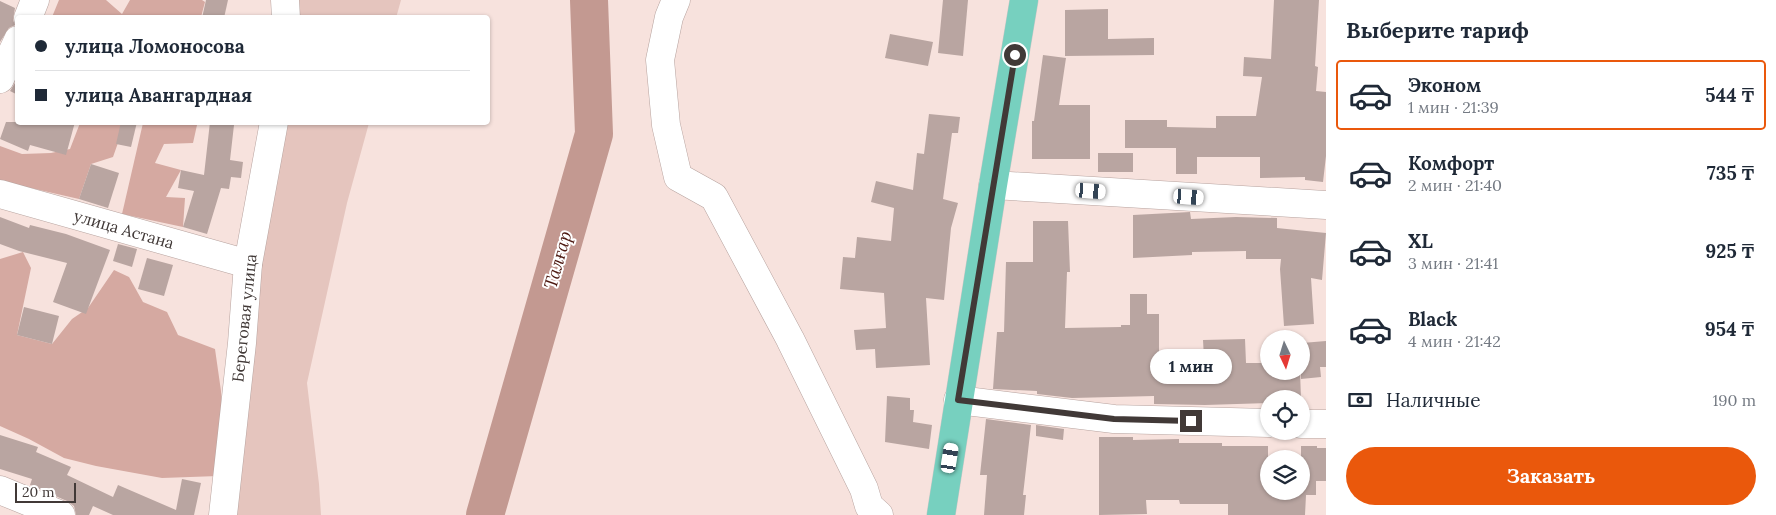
<!DOCTYPE html>
<html lang="ru">
<meta charset="utf-8">
<style>
:root{--surface:#fff;--page:#f2f2f3;--text:#1f2937;--muted:#747a83;--line:#e0e1e3;--accent:#ea580c}
body{margin:0;font-family:Lora,serif;background:var(--page);color:var(--text);height:100vh;display:flex;flex-direction:column;font-size:19px;white-space:nowrap}
*{box-sizing:border-box;margin:0}
p{font-size:16px;color:var(--muted)}
.icon{flex:none;width:28px;height:28px;fill:none;stroke:currentColor;stroke-width:2;stroke-linecap:round;stroke-linejoin:round}
.map{position:relative;flex:1;overflow:hidden}
.details{display:flex;flex-direction:column;background:var(--surface);width:450px}
.details>*{flex:none}
.top-card{position:absolute;left:15px;top:15px;width:475px;height:110px;border-radius:5px;box-shadow:0 1px 4px #0004;display:grid;align-content:center;height:110px;padding:0 20px;background:var(--surface)}
.needle{width:32px;rotate:176deg}
.controls{position:absolute;left:1260px;top:330px;display:grid;gap:10px}
.controls a{display:grid;place-items:center;width:50px;height:50px;border-radius:50%;background:var(--surface);box-shadow:0 1px 4px #0004;font-size:25px}
.scale{position:absolute;left:15px;bottom:12px;width:61px;box-sizing:border-box;padding-left:5px;border:2px solid #413937;border-top:0;font-size:14px;line-height:18px;white-space:nowrap;color:#413937;-webkit-text-stroke:4px #fff;paint-order:stroke}
.end{position:absolute;width:22px;height:22px;margin:-11px;border:6px solid #413937;background:#fff;box-shadow:0 0 0 2px #fff}
.from{border-radius:50%}
.bubble{position:absolute;height:35px;border-radius:18px;background:var(--surface);box-shadow:0 1px 4px #0004;font-size:16px;font-weight:700;line-height:35px;text-align:center}
.car{position:absolute;width:15px;height:30px;margin:-15px -8px;border-radius:6px;box-shadow:0 0 4px 1px #0007;background:linear-gradient(#fff 24%,#345 0 40%,#fff 0 76%,#345 0 86%,#fff 0)}
.top-card b{display:flex;align-items:center;gap:18px;height:48px;font-size:19px}
.top-card b+b{border-top:1px solid var(--line)}
.top-card i{width:12px;height:12px;background:var(--text)}
ul{padding:0;list-style:none}
li{display:flex;align-items:center;gap:15px;height:70px;margin:0 10px 8px;padding:0 10px;border:2px solid transparent;border-radius:5px}
li div{flex:1}
li b{display:block;font-size:19px}
li em{font-style:normal;font-weight:700}
li.on{border-color:var(--accent)}
li>.icon{width:45px;height:45px;stroke-width:1.5}
h2{padding:0 20px;font-size:22px;line-height:60px}
.pay{display:flex;align-items:center;gap:12px;height:55px;padding:0 20px;font-size:19px}
.pay p{margin-inline-start:auto}
.button{display:flex;gap:10px;margin-top:auto;padding:10px 20px}
.button a{flex:1;height:58px;border-radius:30px;background:var(--accent);color:#fff;font-size:20px;font-weight:700;line-height:58px;text-align:center}
main{display:flex;flex:1;min-height:0}
.map>svg:first-child{display:block}
</style>
<main>
<div class="map">
<svg width="1326" height="515" viewBox="0 0 1326 515">
<rect width="100%" height="100%" fill="#f7e2dd"/>
<g fill="#e5c5be">
<path d="M 294,0 L 401,0 L 396,18 L 295,17 Z"/>
<path d="M 275,123 L 369,123 L 347,203 L 307,383 L 319,484 L 321,515 L 225,515 Z"/>
</g>
<g fill="#d5a9a1">
<path d="M 59,0 L 106,0 L 122,14 L 130,0 L 202,0 L 205,2 L 201,17 L 52,17 Z"/>
<path d="M 80,123 L 125,123 L 113,157 L 91,164 L 79,199 L 0,181 L 0,146 L 22,154 L 51,153 L 70,149 Z"/>
<path d="M 143,123 L 204,123 L 197,125 L 193,143 L 164,144 L 155,163 L 181,170 L 166,197 L 185,198 L 183,227 L 122,214 Z"/>
<path d="M 23,252 L 31,268 L 17,335 L 52,344 L 72,319 L 88,308 L 114,270 L 129,277 L 143,302 L 167,312 L 178,335 L 215,349 L 221,391 L 224,443 L 218,476 L 162,478 L 96,466 L 64,458 L 29,439 L 0,426 L 0,259 Z"/>
</g>
<g fill="none" stroke-linecap="round" stroke-linejoin="round">
<path stroke="#c39991" stroke-width="38" d="M 485,515 L 594,134 L 589,0"/>
</g>
<g fill="#b9a5a1">
<path d="M 206,0 L 228,0 L 224,18 L 202,18 Z"/>
<path d="M 943,0 L 968,0 L 963,56 L 938,53 Z"/>
<path d="M 1274,0 L 1319,0 L 1315,66 L 1318,67 L 1316,91 L 1326,92 L 1326,156 L 1323,182 L 1305,180 L 1305,177 L 1260,178 L 1260,157 L 1197,157 L 1197,174 L 1176,174 L 1176,148 L 1125,148 L 1125,120 L 1167,120 L 1167,127 L 1216,128 L 1216,116 L 1256,116 L 1262,77 L 1243,76 L 1244,57 L 1271,59 Z"/>
<path d="M 0,1 L 15,8 L 13,20 L 15,25 L 9,28 L 0,42 Z"/>
<path d="M 1108,9 L 1108,39 L 1154,38 L 1154,55 L 1065,56 L 1065,10 Z"/>
<path d="M 890,34 L 933,42 L 928,66 L 885,58 Z"/>
<path d="M 1043,55 L 1066,58 L 1059,105 L 1090,105 L 1090,159 L 1032,159 L 1032,121 L 1034,121 Z"/>
<path d="M 18,78 L 18,95 L 10,91 Z"/>
<path d="M 929,114 L 960,117 L 958,133 L 952,133 L 943,199 L 958,203 L 951,228 L 944,300 L 926,298 L 930,365 L 876,368 L 875,349 L 856,350 L 854,330 L 886,328 L 884,293 L 840,289 L 843,257 L 855,258 L 857,237 L 891,241 L 894,208 L 871,202 L 876,181 L 913,190 L 917,153 L 924,154 Z"/>
<path d="M 6,122 L 75,122 L 66,155 L 30,145 L 28,151 L 0,139 Z"/>
<path d="M 121,122 L 137,122 L 131,147 L 116,144 Z"/>
<path d="M 210,122 L 234,125 L 230,160 L 243,162 L 241,178 L 231,177 L 229,189 L 221,188 L 207,234 L 183,227 L 194,191 L 178,188 L 181,170 L 204,175 Z"/>
<rect x="1098" y="153" width="35" height="19"/>
<path d="M 91,164 L 119,173 L 108,208 L 79,199 Z"/>
<path d="M 1190,212 L 1191,219 L 1236,217 L 1277,218 L 1277,228 L 1326,233 L 1322,280 L 1311,278 L 1314,324 L 1284,326 L 1280,269 L 1281,259 L 1246,259 L 1246,251 L 1192,252 L 1192,255 L 1133,258 L 1133,215 Z"/>
<path d="M 0,217 L 29,228 L 30,225 L 66,234 L 110,250 L 86,314 L 53,302 L 67,263 L 19,251 L 0,244 Z"/>
<path d="M 1033,221 L 1068,221 L 1070,272 L 1067,272 L 1065,328 L 1121,327 L 1121,325 L 1130,325 L 1130,294 L 1147,294 L 1147,314 L 1159,314 L 1159,358 L 1204,358 L 1203,340 L 1245,339 L 1246,363 L 1269,363 L 1269,371 L 1300,371 L 1301,399 L 1269,399 L 1269,403 L 1205,405 L 1154,404 L 1154,396 L 1072,398 L 1037,394 L 1037,391 L 993,389 L 997,332 L 1004,332 L 1006,262 L 1033,262 Z"/>
<path d="M 118,244 L 137,249 L 132,267 L 113,261 Z"/>
<path d="M 147,258 L 173,265 L 164,296 L 138,289 Z"/>
<path d="M 24,307 L 59,316 L 52,344 L 17,335 Z"/>
<path d="M 1326,341 L 1326,367 L 1320,367 L 1321,377 L 1301,379 L 1301,358 L 1303,358 L 1302,343 Z"/>
<path d="M 887,396 L 910,398 L 910,410 L 914,410 L 913,422 L 932,425 L 929,449 L 885,442 Z"/>
<path d="M 986,419 L 1031,425 L 1023,495 L 1026,495 L 1024,515 L 984,515 L 987,475 L 980,475 Z"/>
<path d="M 1036,425 L 1064,429 L 1063,440 L 1036,436 Z"/>
<path d="M 0,435 L 38,447 L 36,452 L 71,467 L 67,475 L 113,497 L 118,485 L 176,510 L 182,479 L 201,483 L 194,515 L 113,515 L 93,506 L 89,515 L 76,515 L 74,506 L 67,501 L 30,485 L 32,479 L 0,469 Z"/>
<path d="M 1099,437 L 1133,437 L 1133,440 L 1179,439 L 1179,443 L 1222,443 L 1222,446 L 1268,446 L 1268,491 L 1301,491 L 1301,446 L 1317,446 L 1317,448 L 1326,448 L 1326,481 L 1316,481 L 1316,495 L 1306,495 L 1305,515 L 1228,515 L 1228,504 L 1180,504 L 1179,500 L 1146,500 L 1147,514 L 1099,515 Z"/>
</g>
<g fill="none" stroke-linecap="round" stroke-linejoin="round">
<defs>
<g id="minor">
<path d="M 285,0 L 286,18"/>
<path d="M 676,0 L 669,17 L 660,60 L 666,125 L 678,177 L 714,197 L 790,339 L 864,489 L 869,506 L 879,515"/>
<path d="M 28,18 L 35,0"/>
<path d="M 0,79 L 18,40"/>
<path d="M 993,185 L 1326,205"/>
<path d="M 0,194 L 248,264"/>
<path d="M 958,400 L 1114,419 L 1269,423"/>
<path d="M 1301,424 L 1326,424"/>
<path d="M 0,490 L 61,515"/>
<path d="M 223,515 L 242,343 L 248,264 L 274,122"/>
</g>
<path id="major" d="M 941,515 L 993,185 L 1024,0"/>
</defs>
<use href="#minor" stroke="#b7a39f" stroke-width="29"/>
<use href="#major" stroke="#cac8c7" stroke-width="29"/>
<use href="#minor" stroke="#fff" stroke-width="28"/>
<use href="#major" stroke="#77d0bf" stroke-width="28"/>
</g>
<g fill="none" stroke-linecap="round" stroke-linejoin="round">
<path stroke="#413937" stroke-width="6" d="M 1015,55 L 958,400 L 1114,419 L 1191,421"/>
</g>
<g text-anchor="middle" stroke-width="4" stroke-linejoin="round" paint-order="stroke">
<g font-size="16" fill="#413937" stroke="#fff">
<text transform="translate(124 229) rotate(16)" y="6">улица Астана</text>
<text transform="translate(244 318) rotate(-84)" y="6">Береговая улица</text>
</g>
<g font-size="18" font-style="italic" fill="#4c170f" stroke="#fff">
<text transform="translate(558 260) rotate(-74)" y="6">Талғар</text>
</g>
</g>
</svg>
<div class="controls">
<a><svg class="needle" viewBox="-14 -14 28 28"><path d="M0-13l5 13h-10z" fill="#e53935"/><path d="M0 13l5-13h-10z" fill="#747a83"/></svg></a>
<a><svg class="icon" aria-label="locate" viewBox="0 0 24 24"><circle cx="12" cy="12" r="6"/><path d="M12 2v4M12 18v4M2 12h4M18 12h4"/></svg></a>
<a><svg class="icon" aria-label="layers" viewBox="0 0 24 24"><path d="M12 4l9 5-9 5-9-5zM3 14l9 5 9-5"/></svg></a>
</div>
<div class="scale">20 m</div>
<i class="end from" style="left:1015px;top:55px"></i>
<i class="end" style="left:1191px;top:421px"></i>
<div class="bubble" style="left:1150px;top:349px;width:82px">1 мин</div>
<i class="car" style="left:1091px;top:191px;rotate:94deg"></i>
<i class="car" style="left:1189px;top:197px;rotate:94deg"></i>
<i class="car" style="left:950px;top:458px;rotate:9deg"></i>
<div class="top-card">
<b><i class="from"></i>улица Ломоносова</b>
<b><i></i>улица Авангардная</b>
</div>
</div>
<section class="details">
<h2>Выберите тариф</h2>
<ul>
<li class="on"><svg class="icon" aria-label="car" viewBox="0 0 24 24"><path d="M5 17H2v-5l4-1 3-4h7l3 4 3 1v5h-3M9 17h6M6 11h13"/><circle cx="7" cy="17" r="2"/><circle cx="17" cy="17" r="2"/></svg><div><b>Эконом</b><p>1 мин · 21:39</p></div><em>544 ₸</em></li>
<li><svg class="icon" aria-label="car" viewBox="0 0 24 24"><path d="M5 17H2v-5l4-1 3-4h7l3 4 3 1v5h-3M9 17h6M6 11h13"/><circle cx="7" cy="17" r="2"/><circle cx="17" cy="17" r="2"/></svg><div><b>Комфорт</b><p>2 мин · 21:40</p></div><em>735 ₸</em></li>
<li><svg class="icon" aria-label="car" viewBox="0 0 24 24"><path d="M5 17H2v-5l4-1 3-4h7l3 4 3 1v5h-3M9 17h6M6 11h13"/><circle cx="7" cy="17" r="2"/><circle cx="17" cy="17" r="2"/></svg><div><b>XL</b><p>3 мин · 21:41</p></div><em>925 ₸</em></li>
<li><svg class="icon" aria-label="car" viewBox="0 0 24 24"><path d="M5 17H2v-5l4-1 3-4h7l3 4 3 1v5h-3M9 17h6M6 11h13"/><circle cx="7" cy="17" r="2"/><circle cx="17" cy="17" r="2"/></svg><div><b>Black</b><p>4 мин · 21:42</p></div><em>954 ₸</em></li>
</ul>
<div class="pay"><svg class="icon" aria-label="cash" viewBox="0 0 24 24"><path d="M3 7h18v10H3z"/><circle cx="12" cy="12" r="2"/></svg>Наличные<p>190 m</p></div>
<div class="button"><a>Заказать</a></div>
</section>
</main>
